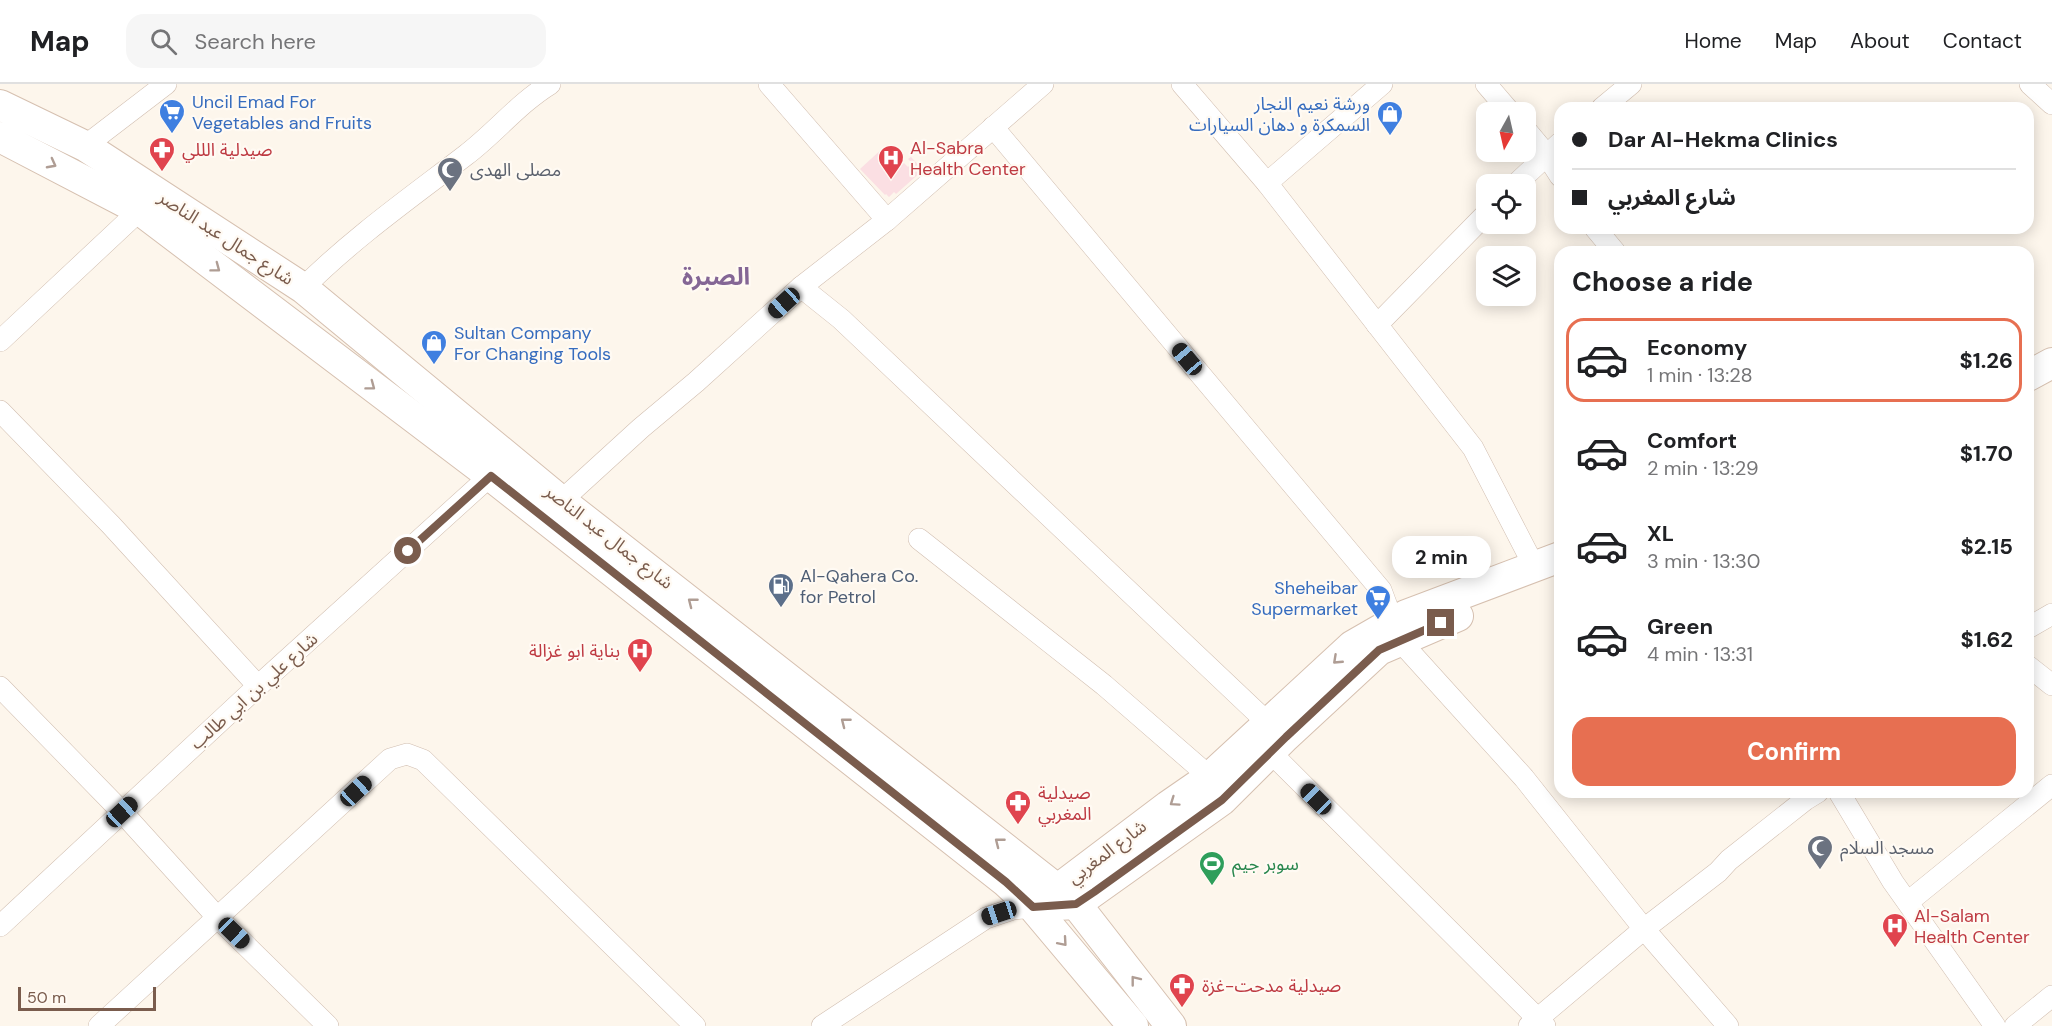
<!DOCTYPE html>
<meta charset="utf-8">
<style>
:root{--surface:#fff;--page:#f6f6f6;--text:#202124;--muted:#757577;--line:#e0e0e0;--accent:#e76f51}
body{margin:0;font-family:"DM Sans","Noto Sans Arabic",sans-serif;background:var(--page);color:var(--text);height:100vh;display:flex;flex-direction:column;font-size:22px;white-space:nowrap}
*{box-sizing:border-box;margin:0}
p{font-size:20px;color:var(--muted)}
.icon{flex:none;width:33px;height:33px;fill:none;stroke:currentColor;stroke-width:2;stroke-linecap:round;stroke-linejoin:round}
.map{position:relative;flex:1;overflow:hidden}
.panel{position:absolute;left:1554px;top:162px;width:480px;height:552px;display:flex;flex-direction:column;background:var(--surface);border-radius:18px;box-shadow:0 3px 15px #0003}
.panel>*{flex:none}
.top-card{position:absolute;left:1554px;top:18px;width:480px;height:132px;border-radius:18px;box-shadow:0 3px 15px #0003;display:grid;align-content:center;height:132px;padding:0 18px;background:var(--surface)}
.needle{width:39px;rotate:188deg}
.tools{position:absolute;left:1476px;top:18px;display:grid;gap:12px}
.tools a{display:grid;place-items:center;width:60px;height:60px;border-radius:12px;background:var(--surface);box-shadow:0 3px 15px #0003;font-size:30px}
.scale{position:absolute;left:18px;bottom:15px;width:138px;box-sizing:border-box;padding-left:6px;border:3px solid #7a5c4d;border-top:0;font-size:16px;line-height:21px;white-space:nowrap;color:#7a5c4d;-webkit-text-stroke:4px #fffaf3;paint-order:stroke}
.end{position:absolute;width:27px;height:27px;margin:-14px;border:8px solid #7a5c4d;background:#fff;box-shadow:0 0 0 3px #fff}
.from{border-radius:50%}
.bubble{position:absolute;height:42px;border-radius:18px;background:var(--surface);box-shadow:0 3px 15px #0003;font-size:20px;font-weight:700;line-height:42px;text-align:center}
.car{position:absolute;width:18px;height:36px;margin:-18px -9px;border-radius:8px;box-shadow:0 0 4px 2px #0007;background:linear-gradient(#222 24%,#8ab4d8 0 40%,#222 0 76%,#8ab4d8 0 86%,#222 0)}
.top-card b{display:flex;align-items:center;gap:21px;height:57px;font-size:22px}
.top-card b+b{border-top:2px solid var(--line)}
.top-card i{width:15px;height:15px;background:var(--text)}
ul{padding:0;list-style:none}
li{display:flex;align-items:center;gap:18px;height:84px;margin:0 12px 9px;padding:0 6px;border:3px solid transparent;border-radius:18px}
li div{flex:1}
li b{display:block;font-size:22px}
li em{font-style:normal;font-weight:700}
li.current{border-color:var(--accent)}
li>.icon{width:54px;height:54px;stroke-width:1.5}
h2{padding:0 18px;font-size:27px;line-height:72px}
.cta{display:flex;gap:12px;margin-top:auto;padding:12px 18px}
.cta a{flex:1;height:69px;border-radius:18px;background:var(--accent);color:#fff;font-size:24px;font-weight:700;line-height:69px;text-align:center}
header{display:flex;align-items:center;gap:36px;box-sizing:border-box;height:84px;padding:0 30px;background:var(--surface);border-bottom:2px solid var(--line)}
header strong{font-size:28px}
nav{display:flex;gap:33px;margin-inline-start:auto;font-size:21px}
.search{width:420px;height:54px;background:var(--page);display:flex;align-items:center;gap:15px;box-sizing:border-box;padding:0 21px;border-radius:18px;color:var(--muted);font-size:22px}
.map>svg:first-child{display:block}
</style>
<header>
<strong>Map</strong>
<div class="search"><svg class="icon" aria-label="search" viewBox="0 0 24 24"><circle cx="10" cy="10" r="6"/><path d="M15 15l6 6"/></svg>Search here</div>
<nav><a>Home</a><a>Map</a><a>About</a><a>Contact</a></nav>
</header>
<div class="map">
<svg width="2052" height="942" viewBox="0 0 2052 942">
<rect width="100%" height="100%" fill="#fdf6ec"/>
<path fill="#fbdfe3" d="M 884,63 L 900,82 L 904,79 L 908,83 L 912,79 L 908,75 L 911,73 L 923,86 L 896,110 L 894,108 L 889,113 L 886,110 L 885,111 L 860,85 Z"/>
<g fill="none" stroke-linecap="round" stroke-linejoin="round">
<defs>
<g id="minor">
<path d="M 769,0 L 887,136"/>
<path d="M 1182,0 L 1267,99 L 1473,364 L 1534,482"/>
<path d="M 1486,0 L 1510,28"/>
<path d="M 2030,0 L 2052,20"/>
<path d="M 1602,24 L 1631,0"/>
<path d="M 993,43 L 1381,506 L 1400,557 L 1524,694 L 1644,845 L 1728,942"/>
<path d="M 1526,46 L 1546,70 L 1560,92"/>
<path d="M 85,62 L 166,0"/>
<path d="M 1267,99 L 1382,0"/>
<path d="M 1516,100 L 1560,59"/>
<path d="M 1595,144 L 1615,168"/>
<path d="M 801,203 L 841,235 L 1269,640"/>
<path d="M 303,204 C 353,154 410,114 466,71 C 495,49 519,19 550,0"/>
<path d="M 1377,241 L 1486,130"/>
<path d="M 0,257 L 140,126"/>
<path d="M 0,327 L 111,441 L 258,602"/>
<path d="M 561,417 L 641,344 L 696,298 L 801,203 L 887,136 L 1043,0"/>
<path d="M 919,455 L 1104,601 L 1210,693"/>
<path d="M 2028,544 L 2052,530"/>
<path d="M 2028,582 L 2052,601"/>
<path d="M 0,603 L 122,728 L 218,834 L 328,942"/>
<path d="M 1271,669 L 1545,942"/>
<path d="M 1839,708 L 1893,798 L 1995,942"/>
<path d="M 1908,818 L 2052,701"/>
<path d="M 0,842 L 258,602 L 500,383"/>
<path d="M 99,942 L 390,675 L 407,670 L 423,676 L 695,942"/>
<path d="M 822,942 L 986,834 L 1013,825 L 1033,823"/>
<path d="M 1529,942 L 1644,845 L 1718,788 L 1729,776 L 1805,716 L 1818,708"/>
<path d="M 2015,942 L 2052,912"/>
</g>
<g id="secondary">
<path d="M 0,21 L 85,62 L 303,204 L 561,417 L 1076,820 L 1171,942"/>
<path d="M 0,53 L 140,126 L 491,392 L 1006,798 L 1033,823 L 1133,942"/>
<path d="M 2028,292 L 2052,279"/>
<path d="M 1041,818 L 1168,722 L 1210,693 L 1352,562 L 1406,531 L 1560,473"/>
<path d="M 1057,821 L 1076,820 L 1222,716 L 1285,653 L 1379,566 L 1458,532"/>
</g>
</defs>
<use href="#minor" stroke="#d1beb0" stroke-width="22"/>
<use href="#secondary" stroke="#d6c0b0" stroke-width="32"/>
<use href="#minor" stroke="#fff" stroke-width="21"/>
<use href="#secondary" stroke="#fff" stroke-width="30"/>
</g>
<defs><path id="oneway-chevron" d="M-2-3.5L2.5 0L-2 3.5" fill="none" stroke-width="1.6" stroke-linecap="round" stroke-linejoin="round" transform="scale(1.5)"/></defs>
<g stroke="#af9d94">
<use href="#oneway-chevron" transform="translate(52 80) rotate(28)"/>
<use href="#oneway-chevron" transform="translate(216 184) rotate(37)"/>
<use href="#oneway-chevron" transform="translate(371 302) rotate(37)"/>
<use href="#oneway-chevron" transform="translate(692 518) rotate(-142)"/>
<use href="#oneway-chevron" transform="translate(1337 576) rotate(137)"/>
<use href="#oneway-chevron" transform="translate(845 638) rotate(-142)"/>
<use href="#oneway-chevron" transform="translate(1174 718) rotate(145)"/>
<use href="#oneway-chevron" transform="translate(999 758) rotate(-142)"/>
<use href="#oneway-chevron" transform="translate(1063 858) rotate(49)"/>
<use href="#oneway-chevron" transform="translate(1135 896) rotate(-128)"/>
</g>
<g fill="none" stroke-linecap="round" stroke-linejoin="round">
<path stroke="#7a5c4d" stroke-width="8" d="M 408,467 L 491,392 L 916,727 L 1006,798 L 1033,823 L 1076,820 L 1094,808 L 1222,716 L 1286,653 L 1379,566 L 1441,539"/>
</g>
<defs>
<symbol id="supermarket-pin" viewBox="-11 -11 22 30"><path d="M0 17L-7.5 6A9.5 9.5 0 1 1 7.5 6Z" fill="#3f7fe0" stroke="#fffaf3"/><path d="M-6-5.5h2.5l.6 2H6L4.5 2H-2.5L-4.4-4H-6ZM-1.5 3.2a1.3 1.3 0 1 0 .1 0ZM3 3.2a1.3 1.3 0 1 0 .1 0Z" fill="#fff"/></symbol>
<symbol id="shop-pin" viewBox="-11 -11 22 30"><path d="M0 17L-7.5 6A9.5 9.5 0 1 1 7.5 6Z" fill="#3f7fe0" stroke="#fffaf3"/><path d="M-5-2.5h2.3a2.7 3.5 0 0 1 5.4 0H5L5.5 6h-11ZM-1.5-2.5h3a1.5 2.3 0 0 0-3 0Z" fill="#fff"/></symbol>
<symbol id="pharmacy-pin" viewBox="-11 -11 22 30"><path d="M0 17L-7.5 6A9.5 9.5 0 1 1 7.5 6Z" fill="#e0444e" stroke="#fffaf3"/><path d="M-2-6h4v4h4v4h-4v4h-4v-4h-4v-4h4Z" fill="#fff"/></symbol>
<symbol id="hospital-pin" viewBox="-11 -11 22 30"><path d="M0 17L-7.5 6A9.5 9.5 0 1 1 7.5 6Z" fill="#e0444e" stroke="#fffaf3"/><path d="M-5-5h3v3.5h4V-5h3V5h-3V1.5h-4V5h-3Z" fill="#fff"/></symbol>
<symbol id="mosque-pin" viewBox="-11 -11 22 30"><path d="M0 17L-7.5 6A9.5 9.5 0 1 1 7.5 6Z" fill="#6b7280" stroke="#fffaf3"/><path d="M3.5-4.9A6 6 0 1 0 3.5 4.9A5 5 0 1 1 3.5-4.9Z" fill="#fff"/></symbol>
<symbol id="fuel-pin" viewBox="-11 -11 22 30"><path d="M0 17L-7.5 6A9.5 9.5 0 1 1 7.5 6Z" fill="#5c6f8a" stroke="#fffaf3"/><path d="M-5.5-6h7V0h2V4h1.3V-2.5L3-4.5l.8-.8L6-3V5H2.5V1h-1V6h-7ZM-4.2-4.7v3.2H.2V-4.7Z" fill="#fff"/></symbol>
<symbol id="stadium-pin" viewBox="-11 -11 22 30"><path d="M0 17L-7.5 6A9.5 9.5 0 1 1 7.5 6Z" fill="#2e9e5b" stroke="#fffaf3"/><path d="M0-5a6.5 5 0 1 0 0 10a6.5 5 0 1 0 0-10ZM-3.5-1.8h7v3.6h-7Z" fill="#fff"/></symbol>
</defs>
<g fill-rule="evenodd">
<use href="#supermarket-pin" x="157" y="13" width="30" height="40"/>
<use href="#shop-pin" x="1375" y="15" width="30" height="40"/>
<use href="#pharmacy-pin" x="147" y="51" width="30" height="40"/>
<use href="#hospital-pin" x="876" y="59" width="30" height="40"/>
<use href="#mosque-pin" x="435" y="71" width="30" height="40"/>
<use href="#shop-pin" x="419" y="244" width="30" height="40"/>
<use href="#fuel-pin" x="766" y="487" width="30" height="40"/>
<use href="#supermarket-pin" x="1363" y="499" width="30" height="40"/>
<use href="#hospital-pin" x="625" y="552" width="30" height="40"/>
<use href="#pharmacy-pin" x="1003" y="704" width="30" height="40"/>
<use href="#mosque-pin" x="1805" y="749" width="30" height="40"/>
<use href="#stadium-pin" x="1197" y="765" width="30" height="40"/>
<use href="#hospital-pin" x="1880" y="827" width="30" height="40"/>
<use href="#pharmacy-pin" x="1167" y="887" width="30" height="40"/>
</g>
<g text-anchor="middle" stroke-width="4.5" stroke-linejoin="round" paint-order="stroke">
<g font-size="18" fill="#366cbe" stroke="#fffaf3" text-anchor="start">
<text x="192" y="24">Uncil Emad For<tspan x="192" dy="21">Vegetables and Fruits</tspan></text>
<text x="1370" y="26" text-anchor="end">ورشة نعيم النجار<tspan x="1370" dy="21">السمكرة و دهان السيارات</tspan></text>
<text x="454" y="255">Sultan Company<tspan x="454" dy="21">For Changing Tools</tspan></text>
<text x="1358" y="510" text-anchor="end">Sheheibar<tspan x="1358" dy="21">Supermarket</tspan></text>
</g>
<g font-size="18" fill="#be3a42" stroke="#fffaf3" text-anchor="start">
<text x="910" y="70">Al-Sabra<tspan x="910" dy="21">Health Center</tspan></text>
<text x="182" y="72">صيدلية الللي</text>
<text x="620" y="573" text-anchor="end">بناية ابو غزالة</text>
<text x="1038" y="715">صيدلية<tspan x="1038" dy="21">المغربي</tspan></text>
<text x="1914" y="838">Al-Salam<tspan x="1914" dy="21">Health Center</tspan></text>
<text x="1202" y="908">صيدلية مدحت-غزة</text>
</g>
<g font-size="18" fill="#5b616d" stroke="#fffaf3" text-anchor="start">
<text x="470" y="92">مصلى الهدى</text>
<text x="1840" y="770">مسجد السلام</text>
</g>
<g font-size="18" fill="#7a5c4d" stroke="#fffaf3">
<text transform="translate(226 154) rotate(33)" y="6">شارع جمال عبد الناصر</text>
<text transform="translate(609 453) rotate(38)" y="6">شارع جمال عبد الناصر</text>
<text transform="translate(254 607) rotate(-42)" y="6">شارع علي بن ابي طالب</text>
<text transform="translate(1107 768) rotate(-37)" y="6">شارع المغربي</text>
</g>
<g font-size="18" fill="#4e5e75" stroke="#fffaf3" text-anchor="start">
<text x="800" y="498">Al-Qahera Co.<tspan x="800" dy="21">for Petrol</tspan></text>
</g>
<g font-size="18" fill="#27864d" stroke="#fffaf3" text-anchor="start">
<text x="1232" y="786">سوبر جيم</text>
</g>
<g font-size="24" font-weight="bold" fill="#846695" stroke="#fffaf3">
<text x="716" y="201">الصبرة</text>
</g>
</g>
</svg>
<div class="tools">
<a><svg class="needle" viewBox="-14 -14 28 28"><path d="M0-13l5 13h-10z" fill="#e53935"/><path d="M0 13l5-13h-10z" fill="#757577"/></svg></a>
<a><svg class="icon" aria-label="locate" viewBox="0 0 24 24"><circle cx="12" cy="12" r="6"/><path d="M12 2v4M12 18v4M2 12h4M18 12h4"/></svg></a>
<a><svg class="icon" aria-label="layers" viewBox="0 0 24 24"><path d="M12 4l9 5-9 5-9-5zM3 14l9 5 9-5"/></svg></a>
</div>
<div class="scale">50 m</div>
<i class="end from" style="left:408px;top:467px"></i>
<i class="end" style="left:1441px;top:539px"></i>
<div class="bubble" style="left:1392px;top:452px;width:99px">2 min</div>
<i class="car" style="left:784px;top:219px;rotate:228deg"></i>
<i class="car" style="left:1187px;top:275px;rotate:320deg"></i>
<i class="car" style="left:356px;top:707px;rotate:47deg"></i>
<i class="car" style="left:1316px;top:715px;rotate:315deg"></i>
<i class="car" style="left:122px;top:728px;rotate:47deg"></i>
<i class="car" style="left:999px;top:829px;rotate:252deg"></i>
<i class="car" style="left:234px;top:849px;rotate:134deg"></i>
<div class="top-card">
<b><i class="from"></i>Dar Al-Hekma Clinics</b>
<b><i></i>شارع المغربي</b>
</div>
<section class="panel">
<h2>Choose a ride</h2>
<ul>
<li class="current"><svg class="icon" aria-label="car" viewBox="0 0 24 24"><path d="M5 17H2v-5l4-1 3-4h7l3 4 3 1v5h-3M9 17h6M6 11h13"/><circle cx="7" cy="17" r="2"/><circle cx="17" cy="17" r="2"/></svg><div><b>Economy</b><p>1 min · 13:28</p></div><em>$1.26</em></li>
<li><svg class="icon" aria-label="car" viewBox="0 0 24 24"><path d="M5 17H2v-5l4-1 3-4h7l3 4 3 1v5h-3M9 17h6M6 11h13"/><circle cx="7" cy="17" r="2"/><circle cx="17" cy="17" r="2"/></svg><div><b>Comfort</b><p>2 min · 13:29</p></div><em>$1.70</em></li>
<li><svg class="icon" aria-label="car" viewBox="0 0 24 24"><path d="M5 17H2v-5l4-1 3-4h7l3 4 3 1v5h-3M9 17h6M6 11h13"/><circle cx="7" cy="17" r="2"/><circle cx="17" cy="17" r="2"/></svg><div><b>XL</b><p>3 min · 13:30</p></div><em>$2.15</em></li>
<li><svg class="icon" aria-label="car" viewBox="0 0 24 24"><path d="M5 17H2v-5l4-1 3-4h7l3 4 3 1v5h-3M9 17h6M6 11h13"/><circle cx="7" cy="17" r="2"/><circle cx="17" cy="17" r="2"/></svg><div><b>Green</b><p>4 min · 13:31</p></div><em>$1.62</em></li>
</ul>
<div class="cta"><a>Confirm</a></div>
</section>
</div>
